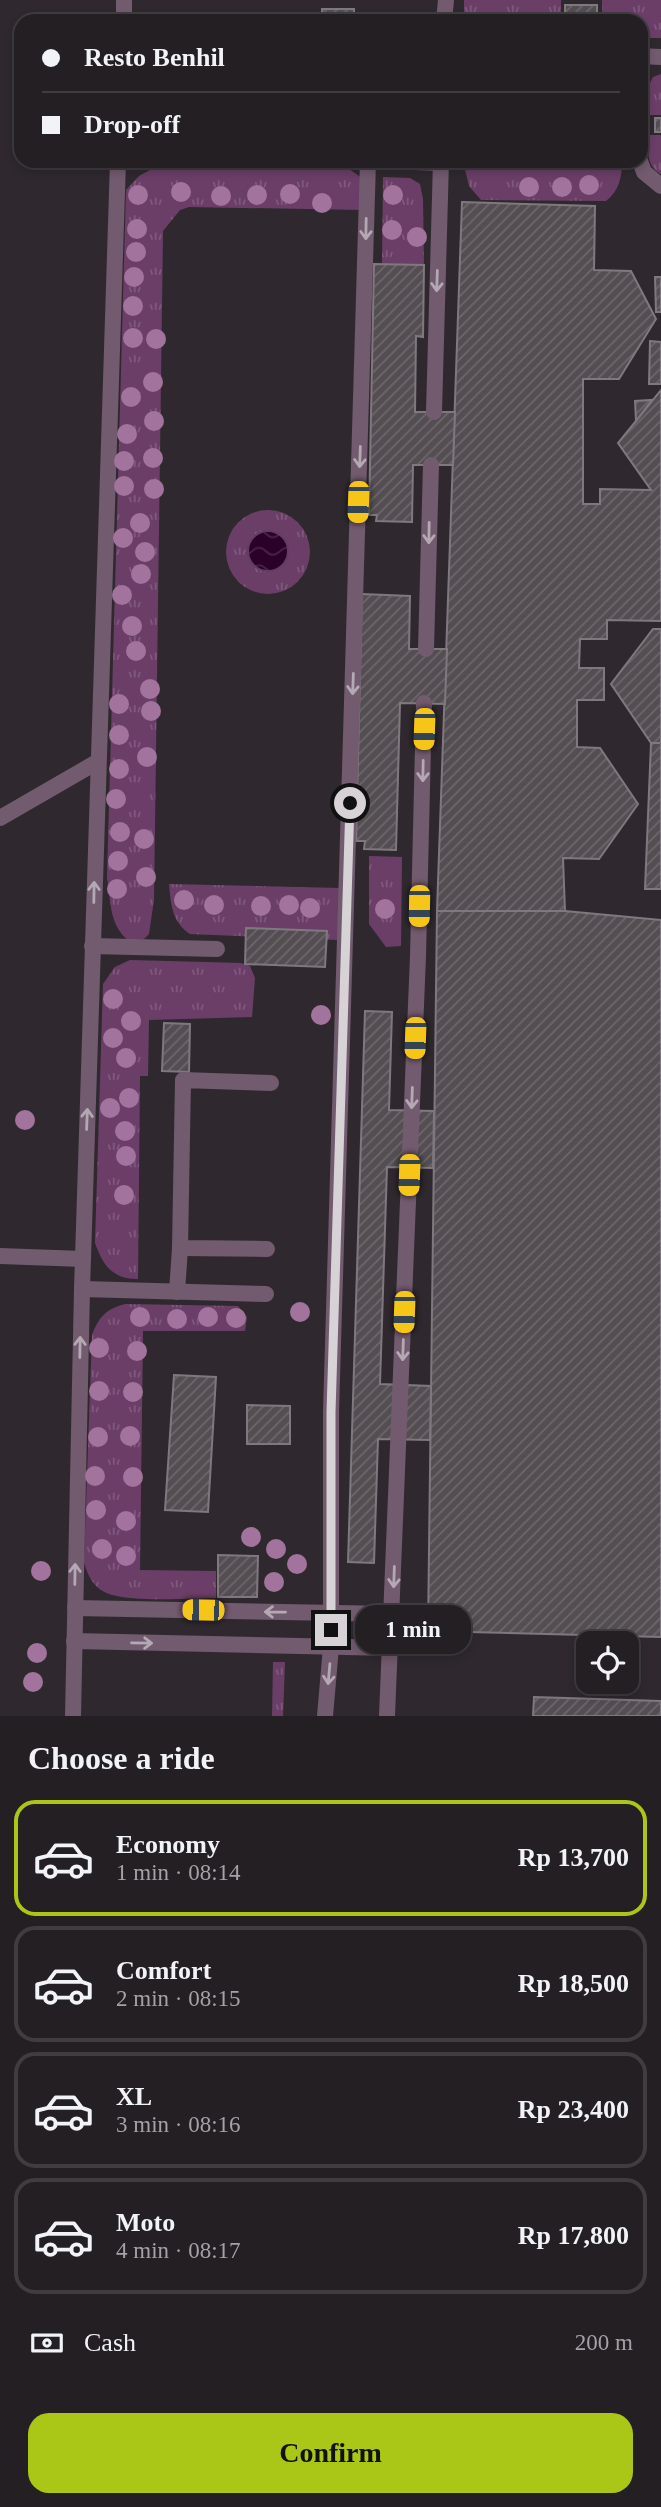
<!DOCTYPE html>
<meta charset="utf-8">
<style>
:root{--surface:#231f23;--page:#2f2c30;--text:#f1f3f6;--muted:#a3a2a6;--line:#403d41;--accent:#aac717}
body{margin:0;font-family:Georgia,serif;background:var(--page);color:var(--text);height:100vh;display:flex;flex-direction:column;font-size:26px;white-space:nowrap}
*{box-sizing:border-box;margin:0}
p{font-size:23px;color:var(--muted)}
.icon{flex:none;width:38px;height:38px;fill:none;stroke:currentColor;stroke-width:2;stroke-linecap:round;stroke-linejoin:round}
.map{position:relative;height:1716px;overflow:hidden}
.drawer{display:flex;flex-direction:column;background:var(--surface);flex:1}
.drawer>*{flex:none}
.banner{position:absolute;left:14px;top:14px;width:634px;height:154px;border-radius:21px;box-shadow:0 4px 10px #0003,0 0 0 2px var(--line);display:grid;align-content:center;height:154px;padding:0 28px;background:var(--surface)}
.tools{position:absolute;left:576px;top:1631px;display:grid;gap:14px}
.tools a{display:grid;place-items:center;width:63px;height:63px;border-radius:14px;background:var(--surface);box-shadow:0 4px 10px #0003,0 0 0 2px var(--line);font-size:35px}
.end{position:absolute;width:32px;height:32px;margin:-16px;border:9px solid #d7d2d6;background:#111;box-shadow:0 0 0 4px #111}
.from{border-radius:50%}
.bubble{position:absolute;height:49px;border-radius:21px;background:var(--surface);box-shadow:0 4px 10px #0003,0 0 0 2px var(--line);font-size:23px;font-weight:700;line-height:49px;text-align:center}
.car{position:absolute;width:21px;height:42px;margin:-21px -10px;border-radius:9px;box-shadow:0 0 5px 2px #0007;background:linear-gradient(#f5c518 24%,#345 0 40%,#f5c518 0 76%,#345 0 86%,#f5c518 0)}
.banner b{display:flex;align-items:center;gap:24px;height:66px;font-size:26px}
.banner b+b{border-top:2px solid var(--line)}
.banner i{width:18px;height:18px;background:var(--text)}
ul{padding:0;list-style:none}
li{display:flex;align-items:center;gap:21px;height:116px;margin:0 14px 10px;padding:0 14px;border:4px solid var(--line);border-radius:21px}
li div{flex:1}
li b{display:block;font-size:26px}
li em{font-style:normal;font-weight:700}
li.on{border-color:var(--accent)}
li>.icon{width:63px;height:63px;stroke-width:1.5}
h2{padding:0 28px;font-size:32px;line-height:84px}
.pay{display:flex;align-items:center;gap:18px;height:77px;padding:0 28px;font-size:26px}
.pay p{margin-inline-start:auto}
.action{display:flex;gap:14px;margin-top:auto;padding:14px 28px}
.action a{flex:1;height:80px;border-radius:21px;background:var(--accent);color:#111;font-size:28px;font-weight:700;line-height:80px;text-align:center}
.map>svg:first-child{display:block}
</style>
<div class="map">
<svg width="661" height="1716" viewBox="0 0 661 1716">
<defs>
<pattern id="grass-tufts" width="24" height="20" patternUnits="userSpaceOnUse" patternTransform="scale(1.75)"><rect width="24" height="20" fill="#6b3e68"/><path d="M3 7l-1-3M5 7V3M7 7l1-3M15 17l-1-3M17 17v-4M19 17l1-3" fill="none" stroke="#7f597d"/></pattern>
<pattern id="water-waves" width="16" height="10" patternUnits="userSpaceOnUse" patternTransform="scale(1.75)"><rect width="16" height="10" fill="#2b0029"/><path d="M0 5q4-4 8 0t8 0" fill="none" stroke="#492447"/></pattern>
<pattern id="building-hatch" width="6" height="6" patternUnits="userSpaceOnUse" patternTransform="scale(1.75)"><rect width="6" height="6" fill="#544e53"/><path d="M-1 1l2-2M0 6l6-6M5 7l2-2" fill="none" stroke="#6c676b"/></pattern>
</defs>
<rect width="100%" height="100%" fill="#2f292f"/>
<g fill="url(#grass-tufts)">
<rect x="464" y="0" width="97" height="21"/>
<path d="M 602,0 L 661,0 L 661,38 L 641,38 L 640,21 L 602,21 Z"/>
<path d="M 661,74 L 661,115 L 648,115 L 647,89 L 653,77 Z"/>
<path d="M 648,135 L 661,135 L 661,174 C 646,166 648,150 648,135 Z"/>
<path d="M 463,161 L 622,161 C 622,177 619,191 606,201 L 481,200 L 469,186 Z"/>
<path d="M 159,165 L 349,169 L 362,178 L 363,210 L 189,207 L 180,210 L 163,231 L 154,900 L 149,934 L 144,939 L 128,940 C 109,925 111,900 107,878 L 126,190 L 139,176 Z"/>
<path d="M 383,177 L 410,178 L 420,184 L 423,199 L 424,265 L 382,264 Z"/>
<circle cx="268" cy="552" r="42"/>
<path d="M 369,856 L 402,857 L 401,946 L 386,947 L 369,924 Z"/>
<path d="M 169,884 L 340,888 L 338,940 L 190,934 C 172,922 171,905 169,884 Z"/>
<path d="M 130,960 L 241,963 L 250,966 L 255,978 L 252,1017 L 149,1020 L 148,1076 L 140,1076 L 138,1279 C 112,1279 103,1265 95,1243 L 103,984 L 115,967 Z"/>
<path d="M 125,1304 L 238,1306 L 247,1317 L 245,1331 L 143,1331 L 140,1570 L 216,1571 L 216,1598 C 189,1598 121,1604 101,1590 C 91,1583 87,1573 84,1562 L 92,1335 C 99,1317 106,1309 125,1304 Z"/>
<path d="M 273,1662 L 285,1662 L 283,1716 L 272,1716 Z"/>
</g>
<circle fill="url(#water-waves)" stroke="#5f3f5d" stroke-width="2" cx="268" cy="551" r="20"/>
<g fill="url(#building-hatch)" stroke="#7f787e" stroke-width="2">
<rect x="565" y="5" width="32" height="16"/>
<rect x="322" y="9" width="32" height="12"/>
<rect x="655" y="118" width="6" height="14"/>
<path d="M 462,202 L 595,206 L 594,270 L 631,271 L 656,319 L 619,379 L 583,379 L 583,504 L 600,504 L 600,489 L 651,490 L 618,443 L 661,390 L 661,621 L 607,620 L 607,639 L 580,639 L 579,668 L 604,668 L 604,700 L 577,700 L 577,747 L 600,748 L 638,804 L 599,859 L 563,858 L 565,911 L 437,911 Z"/>
<path d="M 374,264 L 424,265 L 423,337 L 416,336 L 415,412 L 455,412 L 453,465 L 413,465 L 412,522 L 376,521 L 377,515 L 369,515 Z"/>
<path d="M 655,277 L 661,277 L 661,312 L 656,312 Z"/>
<path d="M 650,341 L 661,342 L 661,384 L 649,384 Z"/>
<path d="M 652,400 L 636,421 L 635,401 Z"/>
<path d="M 362,594 L 410,596 L 409,649 L 447,649 L 445,704 L 400,703 L 396,850 L 364,849 L 365,841 L 356,841 Z"/>
<path d="M 653,629 L 661,629 L 661,743 L 651,743 L 611,684 Z"/>
<path d="M 651,743 L 661,743 L 661,889 L 645,889 Z"/>
<path d="M 437,911 L 565,911 L 661,920 L 661,1637 L 428,1631 Z"/>
<path d="M 246,928 L 327,931 L 325,967 L 245,964 Z"/>
<path d="M 365,1011 L 392,1012 L 389,1110 L 434,1111 L 433,1168 L 387,1167 L 380,1384 L 431,1386 L 430,1440 L 378,1439 L 374,1563 L 348,1562 Z"/>
<path d="M 164,1023 L 190,1024 L 189,1072 L 162,1071 Z"/>
<path d="M 174,1375 L 216,1377 L 208,1512 L 165,1510 Z"/>
<path d="M 247,1405 L 290,1406 L 290,1444 L 247,1444 Z"/>
<path d="M 218,1555 L 258,1556 L 257,1597 L 218,1597 Z"/>
<path d="M 534,1697 L 661,1701 L 661,1716 L 533,1716 Z"/>
</g>
<g fill="none" stroke-linecap="round" stroke-linejoin="round">
<g stroke="#725a6f" stroke-width="16">
<path d="M 124,21 L 124,0"/>
<path d="M 444,21 L 446,0"/>
<path d="M 640,56 L 661,57"/>
<path d="M 385,161 L 441,163"/>
<path d="M 640,161 L 644,172 L 661,186"/>
<path d="M 434,412 L 441,161"/>
<path d="M 426,649 L 431,465"/>
<path d="M 0,818 L 97,762"/>
<path d="M 92,946 L 217,949"/>
<path d="M 267,1249 L 180,1248 L 183,1080 L 271,1083"/>
<path d="M 0,1256 L 83,1259"/>
<path d="M 82,1289 L 266,1294"/>
<path d="M 177,1292 L 180,1248"/>
<path d="M 75,1608 L 392,1614"/>
<path d="M 74,1641 L 391,1648"/>
<path d="M 73,1716 L 82,1289 L 118,161"/>
<path d="M 325,1716 L 331,1647 L 331,1412 L 368,161"/>
<path d="M 387,1716 L 418,956 L 424,703"/>
</g>
</g>
<g fill="#a1739d">
<circle cx="589" cy="185" r="10"/>
<circle cx="529" cy="187" r="10"/>
<circle cx="562" cy="187" r="10"/>
<circle cx="181" cy="192" r="10"/>
<circle cx="290" cy="194" r="10"/>
<circle cx="138" cy="195" r="10"/>
<circle cx="257" cy="195" r="10"/>
<circle cx="393" cy="195" r="10"/>
<circle cx="221" cy="196" r="10"/>
<circle cx="322" cy="203" r="10"/>
<circle cx="137" cy="229" r="10"/>
<circle cx="392" cy="230" r="10"/>
<circle cx="417" cy="237" r="10"/>
<circle cx="136" cy="252" r="10"/>
<circle cx="134" cy="277" r="10"/>
<circle cx="133" cy="306" r="10"/>
<circle cx="133" cy="338" r="10"/>
<circle cx="156" cy="339" r="10"/>
<circle cx="153" cy="382" r="10"/>
<circle cx="131" cy="397" r="10"/>
<circle cx="154" cy="421" r="10"/>
<circle cx="127" cy="434" r="10"/>
<circle cx="153" cy="458" r="10"/>
<circle cx="124" cy="461" r="10"/>
<circle cx="124" cy="486" r="10"/>
<circle cx="154" cy="489" r="10"/>
<circle cx="140" cy="523" r="10"/>
<circle cx="123" cy="538" r="10"/>
<circle cx="145" cy="552" r="10"/>
<circle cx="141" cy="574" r="10"/>
<circle cx="122" cy="595" r="10"/>
<circle cx="132" cy="626" r="10"/>
<circle cx="136" cy="651" r="10"/>
<circle cx="150" cy="689" r="10"/>
<circle cx="119" cy="704" r="10"/>
<circle cx="151" cy="711" r="10"/>
<circle cx="119" cy="735" r="10"/>
<circle cx="147" cy="757" r="10"/>
<circle cx="119" cy="769" r="10"/>
<circle cx="116" cy="799" r="10"/>
<circle cx="120" cy="832" r="10"/>
<circle cx="144" cy="839" r="10"/>
<circle cx="118" cy="861" r="10"/>
<circle cx="146" cy="877" r="10"/>
<circle cx="117" cy="889" r="10"/>
<circle cx="184" cy="900" r="10"/>
<circle cx="214" cy="905" r="10"/>
<circle cx="289" cy="905" r="10"/>
<circle cx="261" cy="906" r="10"/>
<circle cx="310" cy="908" r="10"/>
<circle cx="385" cy="909" r="10"/>
<circle cx="113" cy="999" r="10"/>
<circle cx="321" cy="1015" r="10"/>
<circle cx="131" cy="1021" r="10"/>
<circle cx="113" cy="1038" r="10"/>
<circle cx="126" cy="1058" r="10"/>
<circle cx="129" cy="1098" r="10"/>
<circle cx="110" cy="1108" r="10"/>
<circle cx="25" cy="1120" r="10"/>
<circle cx="125" cy="1131" r="10"/>
<circle cx="126" cy="1156" r="10"/>
<circle cx="124" cy="1195" r="10"/>
<circle cx="300" cy="1312" r="10"/>
<circle cx="140" cy="1317" r="10"/>
<circle cx="208" cy="1317" r="10"/>
<circle cx="236" cy="1318" r="10"/>
<circle cx="177" cy="1319" r="10"/>
<circle cx="99" cy="1348" r="10"/>
<circle cx="137" cy="1351" r="10"/>
<circle cx="99" cy="1391" r="10"/>
<circle cx="133" cy="1392" r="10"/>
<circle cx="130" cy="1436" r="10"/>
<circle cx="98" cy="1437" r="10"/>
<circle cx="95" cy="1476" r="10"/>
<circle cx="133" cy="1477" r="10"/>
<circle cx="96" cy="1510" r="10"/>
<circle cx="126" cy="1521" r="10"/>
<circle cx="251" cy="1537" r="10"/>
<circle cx="102" cy="1549" r="10"/>
<circle cx="276" cy="1549" r="10"/>
<circle cx="126" cy="1556" r="10"/>
<circle cx="297" cy="1564" r="10"/>
<circle cx="41" cy="1571" r="10"/>
<circle cx="274" cy="1582" r="10"/>
<circle cx="37" cy="1653" r="10"/>
<circle cx="33" cy="1682" r="10"/>
</g>
<defs><path id="oneway-shaft" d="M-6 0H5M1.5-3L5.5 0L1.5 3" fill="none" stroke-width="1.6" stroke-linecap="round" stroke-linejoin="round" transform="scale(1.75)"/></defs>
<g stroke="#b4a8b2">
<use href="#oneway-shaft" transform="translate(366 229) rotate(91)"/>
<use href="#oneway-shaft" transform="translate(437 281) rotate(92)"/>
<use href="#oneway-shaft" transform="translate(360 457) rotate(92)"/>
<use href="#oneway-shaft" transform="translate(429 533) rotate(91)"/>
<use href="#oneway-shaft" transform="translate(353 684) rotate(92)"/>
<use href="#oneway-shaft" transform="translate(423 771) rotate(91)"/>
<use href="#oneway-shaft" transform="translate(94 892) rotate(-89)"/>
<use href="#oneway-shaft" transform="translate(412 1098) rotate(92)"/>
<use href="#oneway-shaft" transform="translate(87 1119) rotate(-88)"/>
<use href="#oneway-shaft" transform="translate(80 1347) rotate(-89)"/>
<use href="#oneway-shaft" transform="translate(403 1350) rotate(92)"/>
<use href="#oneway-shaft" transform="translate(75 1574) rotate(-89)"/>
<use href="#oneway-shaft" transform="translate(394 1577) rotate(92)"/>
<use href="#oneway-shaft" transform="translate(275 1612) rotate(-179)"/>
<use href="#oneway-shaft" transform="translate(142 1643) rotate(1)"/>
<use href="#oneway-shaft" transform="translate(329 1674) rotate(95)"/>
</g>
<g fill="none" stroke-linecap="round" stroke-linejoin="round">
<path stroke="#d7d2d6" stroke-width="9" d="M 331,1630 L 331,1412 L 350,803"/>
</g>
</svg>
<div class="tools">
<a><svg class="icon" aria-label="locate" viewBox="0 0 24 24"><circle cx="12" cy="12" r="6"/><path d="M12 2v4M12 18v4M2 12h4M18 12h4"/></svg></a>
</div>
<i class="end from" style="left:350px;top:803px"></i>
<i class="end" style="left:331px;top:1630px"></i>
<div class="bubble" style="left:355px;top:1605px;width:116px">1 min</div>
<i class="car" style="left:358px;top:502px;rotate:182deg"></i>
<i class="car" style="left:424px;top:729px;rotate:182deg"></i>
<i class="car" style="left:419px;top:906px;rotate:181deg"></i>
<i class="car" style="left:415px;top:1038px;rotate:182deg"></i>
<i class="car" style="left:409px;top:1175px;rotate:182deg"></i>
<i class="car" style="left:404px;top:1312px;rotate:182deg"></i>
<i class="car" style="left:203px;top:1610px;rotate:271deg"></i>
<div class="banner">
<b><i class="from"></i>Resto Benhil</b>
<b><i></i>Drop-off</b>
</div>
</div>
<section class="drawer">
<h2>Choose a ride</h2>
<ul>
<li class="on"><svg class="icon" aria-label="car" viewBox="0 0 24 24"><path d="M5 17H2v-5l4-1 3-4h7l3 4 3 1v5h-3M9 17h6M6 11h13"/><circle cx="7" cy="17" r="2"/><circle cx="17" cy="17" r="2"/></svg><div><b>Economy</b><p>1 min · 08:14</p></div><em>Rp 13,700</em></li>
<li><svg class="icon" aria-label="car" viewBox="0 0 24 24"><path d="M5 17H2v-5l4-1 3-4h7l3 4 3 1v5h-3M9 17h6M6 11h13"/><circle cx="7" cy="17" r="2"/><circle cx="17" cy="17" r="2"/></svg><div><b>Comfort</b><p>2 min · 08:15</p></div><em>Rp 18,500</em></li>
<li><svg class="icon" aria-label="car" viewBox="0 0 24 24"><path d="M5 17H2v-5l4-1 3-4h7l3 4 3 1v5h-3M9 17h6M6 11h13"/><circle cx="7" cy="17" r="2"/><circle cx="17" cy="17" r="2"/></svg><div><b>XL</b><p>3 min · 08:16</p></div><em>Rp 23,400</em></li>
<li><svg class="icon" aria-label="car" viewBox="0 0 24 24"><path d="M5 17H2v-5l4-1 3-4h7l3 4 3 1v5h-3M9 17h6M6 11h13"/><circle cx="7" cy="17" r="2"/><circle cx="17" cy="17" r="2"/></svg><div><b>Moto</b><p>4 min · 08:17</p></div><em>Rp 17,800</em></li>
</ul>
<div class="pay"><svg class="icon" aria-label="cash" viewBox="0 0 24 24"><path d="M3 7h18v10H3z"/><circle cx="12" cy="12" r="2"/></svg>Cash<p>200 m</p></div>
<div class="action"><a>Confirm</a></div>
</section>
